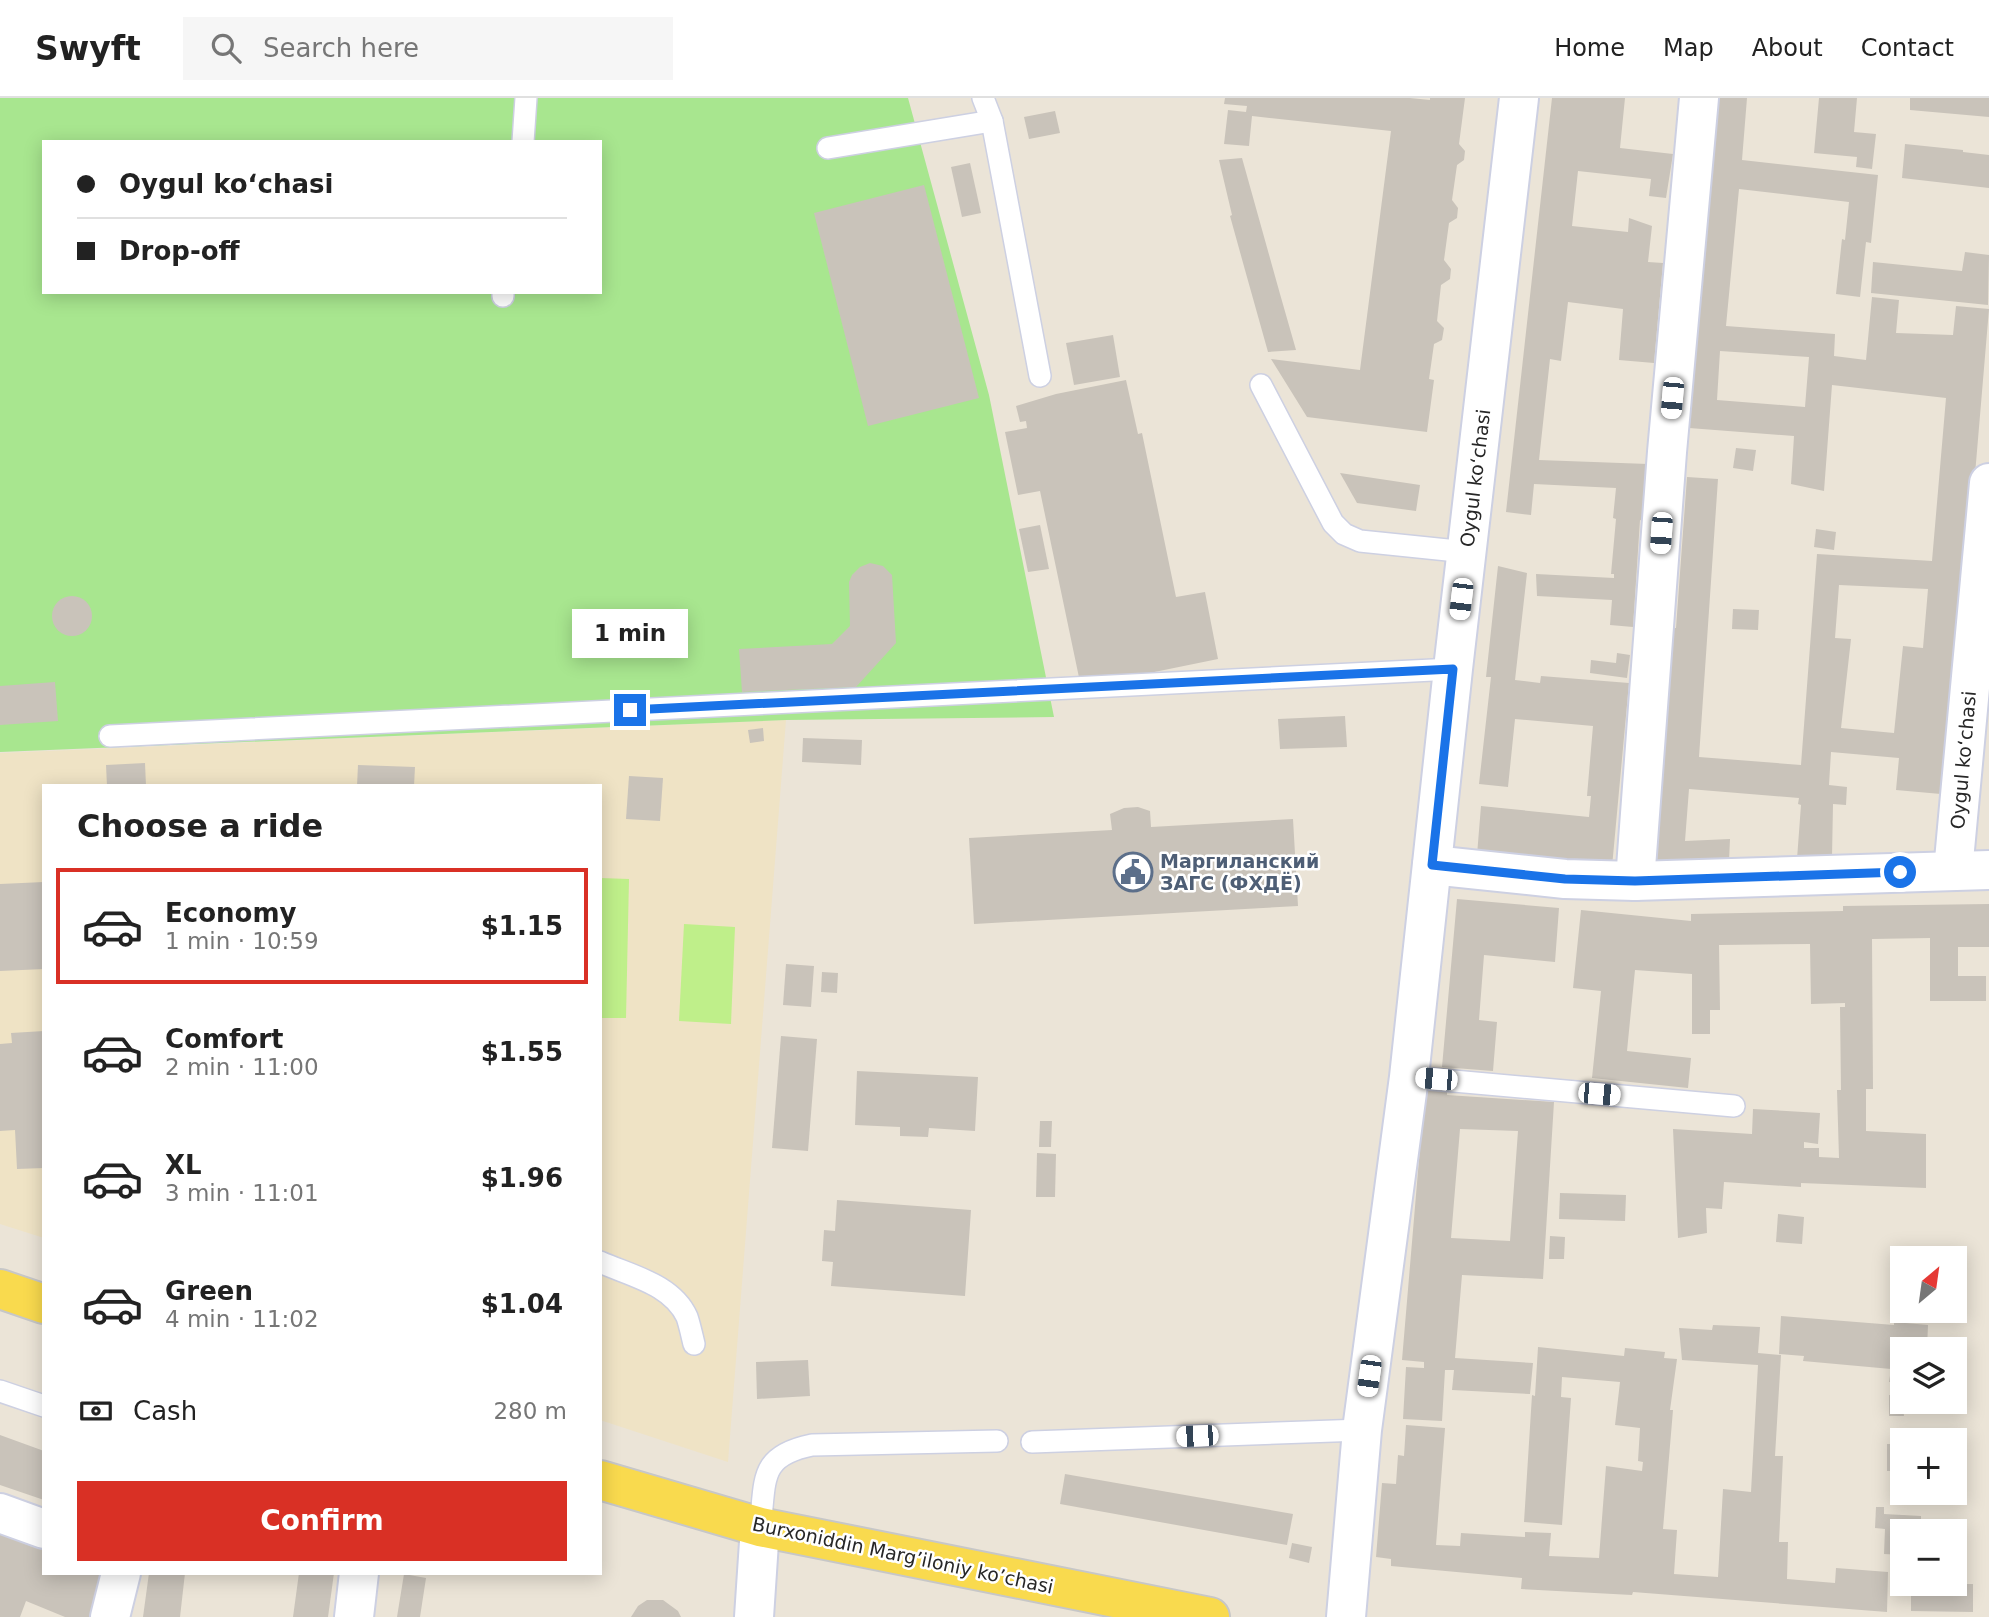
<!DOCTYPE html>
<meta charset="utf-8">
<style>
:root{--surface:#fff;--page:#f6f6f6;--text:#222;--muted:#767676;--line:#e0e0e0;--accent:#d93025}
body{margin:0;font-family:"DejaVu Sans",sans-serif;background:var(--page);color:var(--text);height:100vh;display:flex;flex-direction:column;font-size:26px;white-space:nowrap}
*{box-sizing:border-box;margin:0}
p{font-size:23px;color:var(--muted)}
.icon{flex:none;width:38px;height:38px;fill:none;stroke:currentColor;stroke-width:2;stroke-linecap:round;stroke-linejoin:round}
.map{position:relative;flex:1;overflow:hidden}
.sheet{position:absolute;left:42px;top:686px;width:560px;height:791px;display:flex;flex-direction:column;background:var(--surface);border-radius:0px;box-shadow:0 4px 18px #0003}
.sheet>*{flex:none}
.banner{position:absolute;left:42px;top:42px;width:560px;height:154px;border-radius:0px;box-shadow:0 4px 18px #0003;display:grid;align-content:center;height:154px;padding:0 35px;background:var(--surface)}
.needle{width:46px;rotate:29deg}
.controls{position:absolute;left:1890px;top:1148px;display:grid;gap:14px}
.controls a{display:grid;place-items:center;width:77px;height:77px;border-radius:0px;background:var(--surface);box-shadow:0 4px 18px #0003;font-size:35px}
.end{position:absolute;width:32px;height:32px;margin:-16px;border:9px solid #1a73e8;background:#fff;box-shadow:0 0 0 4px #fff}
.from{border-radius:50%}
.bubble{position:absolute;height:49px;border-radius:0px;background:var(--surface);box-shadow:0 4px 18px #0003;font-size:23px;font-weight:800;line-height:49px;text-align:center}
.car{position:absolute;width:21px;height:42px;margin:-21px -10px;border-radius:9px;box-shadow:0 0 5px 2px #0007;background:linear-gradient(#fff 24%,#345 0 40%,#fff 0 76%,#345 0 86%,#fff 0)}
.banner b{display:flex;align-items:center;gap:24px;height:66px;font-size:26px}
.banner b+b{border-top:2px solid var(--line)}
.banner i{width:18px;height:18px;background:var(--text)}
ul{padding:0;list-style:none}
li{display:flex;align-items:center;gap:21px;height:116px;margin:0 14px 10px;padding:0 21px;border:4px solid transparent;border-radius:0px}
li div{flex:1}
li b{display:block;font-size:26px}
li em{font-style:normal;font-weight:800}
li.active{border-color:var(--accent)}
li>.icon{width:63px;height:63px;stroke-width:1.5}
h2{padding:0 35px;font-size:32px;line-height:84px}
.pay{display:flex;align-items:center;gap:18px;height:77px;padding:0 35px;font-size:26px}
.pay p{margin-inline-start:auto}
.cta{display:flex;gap:14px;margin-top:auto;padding:14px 35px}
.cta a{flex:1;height:80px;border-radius:0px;background:var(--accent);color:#fff;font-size:28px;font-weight:800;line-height:80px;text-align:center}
header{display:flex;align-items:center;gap:42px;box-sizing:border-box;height:98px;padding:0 35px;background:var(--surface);border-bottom:2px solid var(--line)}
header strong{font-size:33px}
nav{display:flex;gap:38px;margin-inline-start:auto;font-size:24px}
.search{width:490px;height:63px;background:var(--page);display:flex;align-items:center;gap:18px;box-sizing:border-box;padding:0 24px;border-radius:0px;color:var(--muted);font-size:26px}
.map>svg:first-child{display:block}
</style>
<header>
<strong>Swyft</strong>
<div class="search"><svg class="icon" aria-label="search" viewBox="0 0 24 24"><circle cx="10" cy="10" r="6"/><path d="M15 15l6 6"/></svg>Search here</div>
<nav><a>Home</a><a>Map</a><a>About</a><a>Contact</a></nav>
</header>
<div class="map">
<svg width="1989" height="1519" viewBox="0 0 1989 1519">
<rect width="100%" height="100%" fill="#ebe4d7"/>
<path fill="#efe3c5" d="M 786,622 L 728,1364 L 600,1322 L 600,688 L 44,688 L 44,1140 L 0,1126 L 0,655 Z"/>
<path fill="#a8e68f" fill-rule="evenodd" d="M 0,0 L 908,0 L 989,297 L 1054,619 L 786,622 L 0,654 ZM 44,44 L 600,44 L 600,194 L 44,194 Z"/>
<g fill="#bfef8a">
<path d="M 600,780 L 629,781 L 626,920 L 600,920 Z"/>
<path d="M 684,826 L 735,829 L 731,926 L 679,923 Z"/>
</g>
<g fill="#c9c3ba" fill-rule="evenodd">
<path d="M 1225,0 L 1410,0 L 1430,2 L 1430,0 L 1465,0 L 1459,46 L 1465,53 L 1464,62 L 1457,67 L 1452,102 L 1458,110 L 1457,120 L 1449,125 L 1444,162 L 1451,171 L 1450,181 L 1441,187 L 1437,223 L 1444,230 L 1442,242 L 1434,246 L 1429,281 L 1434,282 L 1427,334 L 1307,319 L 1271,261 L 1360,272 L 1391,33 L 1252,18 L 1249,48 L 1224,46 L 1228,12 L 1246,14 L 1247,8 L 1224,6 Z"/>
<path d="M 1552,0 L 1625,0 L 1620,50 L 1673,56 L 1666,100 L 1649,98 L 1651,81 L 1578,73 L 1572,128 L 1628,134 L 1629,120 L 1652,128 L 1648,164 L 1663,165 L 1654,265 L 1619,262 L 1623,211 L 1568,204 L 1561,263 L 1550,261 L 1539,362 L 1648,366 L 1643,423 L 1640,422 L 1633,529 L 1610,527 L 1612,502 L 1537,498 L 1536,476 L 1614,480 L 1614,476 L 1611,476 L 1616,421 L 1613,420 L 1616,390 L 1534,386 L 1531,417 L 1506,414 Z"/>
<path d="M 1715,0 L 1747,0 L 1742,62 L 1878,77 L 1871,145 L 1866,144 L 1860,199 L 1836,196 L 1842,141 L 1845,142 L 1849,104 L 1739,91 L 1726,228 L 1835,236 L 1834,258 L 1866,262 L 1872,199 L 1899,202 L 1896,235 L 1953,237 L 1956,208 L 1989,211 L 1953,637 L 1946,636 L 1941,696 L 1896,692 L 1899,660 L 1831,654 L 1829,687 L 1847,689 L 1846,707 L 1833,706 L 1832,759 L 1797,761 L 1801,707 L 1798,706 L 1799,700 L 1689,691 L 1685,743 L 1730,741 L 1729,763 L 1655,767 L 1674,530 L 1676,530 L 1687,379 L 1718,381 L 1699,659 L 1801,667 L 1817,456 L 1932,463 L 1946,300 L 1832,287 L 1824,393 L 1791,386 L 1794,338 L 1689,330 L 1696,226 L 1698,226 L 1713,59 L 1710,59 ZM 1720,253 L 1809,259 L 1805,309 L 1717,302 ZM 1839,487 L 1928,491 L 1923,550 L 1903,548 L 1894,635 L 1841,630 L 1851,541 L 1835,540 Z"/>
<path d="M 1819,0 L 1857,0 L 1854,34 L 1876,36 L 1872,71 L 1856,69 L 1857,59 L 1814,55 Z"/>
<path d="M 1910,0 L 1989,0 L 1989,19 L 1910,12 Z"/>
<path d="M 1055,13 L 1060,35 L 1029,41 L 1024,19 Z"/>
<path d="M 1905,46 L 1963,52 L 1963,54 L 1989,57 L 1989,90 L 1902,80 Z"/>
<path d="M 1242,60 L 1280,196 L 1296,252 L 1268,254 L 1245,172 L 1230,118 L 1232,117 L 1219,62 Z"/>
<path d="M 970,65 L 981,115 L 962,119 L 951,69 Z"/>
<path d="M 924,87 L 979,300 L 868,328 L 814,115 Z"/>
<path d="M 1965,154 L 1989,157 L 1988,207 L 1871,195 L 1873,164 L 1962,173 Z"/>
<path d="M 1113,237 L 1120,279 L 1074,287 L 1066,245 Z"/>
<path d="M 1126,282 L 1138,336 L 1142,335 L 1176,499 L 1205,494 L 1218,561 L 1081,589 L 1040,393 L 1018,397 L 1005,334 L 1027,330 L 1026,323 L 1020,324 L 1016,308 L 1056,296 Z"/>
<path d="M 1736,350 L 1756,352 L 1753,373 L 1733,370 Z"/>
<path d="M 1340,375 L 1420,387 L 1416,413 L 1357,405 Z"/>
<path d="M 1040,427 L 1049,471 L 1028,474 L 1019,431 Z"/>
<path d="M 1816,431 L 1836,434 L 1834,452 L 1814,449 Z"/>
<path d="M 870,465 L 883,468 L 892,477 L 896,545 L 856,589 L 742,594 L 739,551 L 832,546 L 850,528 L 849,484 L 852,477 L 860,469 Z"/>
<path d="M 1498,468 L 1527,475 L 1515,582 L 1540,585 L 1541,578 L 1629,585 L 1612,769 L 1477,757 L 1481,708 L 1589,719 L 1591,698 L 1587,698 L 1593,628 L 1515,621 L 1508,689 L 1479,686 L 1491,579 L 1486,579 Z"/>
<circle cx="72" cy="518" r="20"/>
<path d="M 1733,511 L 1759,512 L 1758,532 L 1732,531 Z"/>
<path d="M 1617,555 L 1630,557 L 1627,580 L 1590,575 L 1591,562 L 1616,565 Z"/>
<path d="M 55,584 L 58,623 L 0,627 L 0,588 Z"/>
<path d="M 1345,618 L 1347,649 L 1280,651 L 1278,621 Z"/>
<path d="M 763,630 L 764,643 L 750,645 L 748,632 Z"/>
<path d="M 803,640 L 862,642 L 861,667 L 802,664 Z"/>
<path d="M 145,665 L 146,688 L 107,688 L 106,667 Z"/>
<path d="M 358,667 L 415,669 L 414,688 L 357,688 Z"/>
<path d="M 629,678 L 663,680 L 660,723 L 626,721 Z"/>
<path d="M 1138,709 L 1150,713 L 1151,729 L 1293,721 L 1298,808 L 974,826 L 969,740 L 1112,732 L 1110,716 L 1124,710 Z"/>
<path d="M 44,784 L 44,871 L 0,873 L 0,786 Z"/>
<path d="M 1457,801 L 1559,810 L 1555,864 L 1484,857 L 1479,922 L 1497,924 L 1493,973 L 1442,969 Z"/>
<path d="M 1989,806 L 1989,849 L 1958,849 L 1958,878 L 1986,878 L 1986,903 L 1930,903 L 1930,840 L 1872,841 L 1873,991 L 1866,991 L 1866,1033 L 1926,1036 L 1926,1090 L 1801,1085 L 1801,1089 L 1724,1084 L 1722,1111 L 1706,1110 L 1707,1135 L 1678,1140 L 1673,1031 L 1752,1036 L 1753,1011 L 1820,1015 L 1818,1046 L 1804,1044 L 1804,1050 L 1819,1050 L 1819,1059 L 1839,1060 L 1837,992 L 1841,992 L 1840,909 L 1845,909 L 1845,905 L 1811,906 L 1810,846 L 1719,847 L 1720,912 L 1710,912 L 1710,936 L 1692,936 L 1692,876 L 1635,872 L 1627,953 L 1691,960 L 1688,990 L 1592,980 L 1601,893 L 1573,890 L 1581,812 L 1691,823 L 1691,816 L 1843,813 L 1843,808 Z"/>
<path d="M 786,866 L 814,868 L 811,909 L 783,907 Z"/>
<path d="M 822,874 L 838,875 L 837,895 L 821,894 Z"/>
<path d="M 44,933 L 44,1070 L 17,1071 L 15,1032 L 0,1033 L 0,946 L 12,945 L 11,935 Z"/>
<path d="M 781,938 L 817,941 L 808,1053 L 772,1050 Z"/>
<path d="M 857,973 L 978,979 L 975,1033 L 929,1030 L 928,1039 L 900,1038 L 900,1029 L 855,1027 Z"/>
<path d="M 1425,991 L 1447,993 L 1447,997 L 1554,1004 L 1543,1181 L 1462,1177 L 1455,1260 L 1533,1265 L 1530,1296 L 1452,1292 L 1454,1272 L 1445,1272 L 1442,1323 L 1403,1321 L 1406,1269 L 1424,1270 L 1424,1264 L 1402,1262 ZM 1460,1031 L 1518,1033 L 1510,1143 L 1451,1140 Z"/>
<path d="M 1040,1023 L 1052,1023 L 1051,1049 L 1039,1049 Z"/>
<path d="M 1037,1055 L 1056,1056 L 1055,1099 L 1036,1099 Z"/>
<path d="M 1560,1095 L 1626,1097 L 1625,1123 L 1559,1121 Z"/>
<path d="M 837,1102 L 971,1112 L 965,1198 L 831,1188 L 833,1164 L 822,1163 L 824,1132 L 835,1133 Z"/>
<path d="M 1778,1116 L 1804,1119 L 1802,1146 L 1776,1144 Z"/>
<path d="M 1550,1138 L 1565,1139 L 1564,1161 L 1549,1161 Z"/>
<path d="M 1781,1218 L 1894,1227 L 1894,1224 L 1928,1227 L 1927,1251 L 1902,1251 L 1902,1284 L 1889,1284 L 1891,1271 L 1803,1263 L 1804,1258 L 1779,1256 Z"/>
<path d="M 1713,1227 L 1760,1229 L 1758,1255 L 1781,1257 L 1775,1358 L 1783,1358 L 1779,1444 L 1788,1444 L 1787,1481 L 1835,1485 L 1836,1470 L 1888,1474 L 1887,1514 L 1633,1494 L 1632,1497 L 1521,1491 L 1522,1480 L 1391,1468 L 1391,1461 L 1376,1459 L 1382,1385 L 1396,1386 L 1398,1357 L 1404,1358 L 1406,1327 L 1445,1330 L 1436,1447 L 1460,1448 L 1461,1435 L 1525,1439 L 1525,1434 L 1551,1435 L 1549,1458 L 1599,1460 L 1606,1368 L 1642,1373 L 1643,1364 L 1638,1363 L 1640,1330 L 1615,1327 L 1620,1284 L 1562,1279 L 1561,1299 L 1571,1300 L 1562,1427 L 1524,1424 L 1532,1297 L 1535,1298 L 1538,1249 L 1624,1258 L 1625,1250 L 1665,1254 L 1664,1260 L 1677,1261 L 1670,1312 L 1673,1312 L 1663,1431 L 1677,1432 L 1674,1476 L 1718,1479 L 1723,1391 L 1751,1394 L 1758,1267 L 1682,1262 L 1679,1230 L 1712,1232 Z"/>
<path d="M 808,1262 L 810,1298 L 757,1301 L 756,1264 Z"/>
<path d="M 1889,1297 L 1902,1298 L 1904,1318 L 1889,1318 Z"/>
<path d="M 0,1337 L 44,1353 L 44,1402 L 0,1387 Z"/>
<rect x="1887" y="1346" width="15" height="27"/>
<path d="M 1065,1376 L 1293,1416 L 1287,1447 L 1060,1406 Z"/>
<path d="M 1876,1409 L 1884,1409 L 1884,1416 L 1921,1418 L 1921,1433 L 1902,1433 L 1902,1457 L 1884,1456 L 1885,1431 L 1875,1430 Z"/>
<path d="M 0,1426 L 44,1442 L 44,1475 L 106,1475 L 95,1519 L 65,1519 L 26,1503 L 20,1519 L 0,1519 Z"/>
<path d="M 1292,1445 L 1312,1449 L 1309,1465 L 1289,1460 Z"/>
<path d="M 149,1475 L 185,1475 L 180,1519 L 143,1519 Z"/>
<path d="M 299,1475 L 334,1475 L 328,1519 L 293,1519 Z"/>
<path d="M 404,1476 L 426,1480 L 420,1519 L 397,1519 Z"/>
<path d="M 1911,1486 L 1973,1486 L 1973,1514 L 1911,1513 Z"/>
<path d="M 647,1502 L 663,1502 L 678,1513 L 681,1519 L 631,1519 L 638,1508 Z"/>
</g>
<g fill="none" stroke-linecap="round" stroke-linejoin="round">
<defs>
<g id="lane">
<path d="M 983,0 L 992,23 L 1040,278"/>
<path d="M 523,44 L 526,0"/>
<path d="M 828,50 L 992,23"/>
<path d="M 503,194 L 503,198"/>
<path d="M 1261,287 L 1333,425 L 1344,436 L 1360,443 L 1467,454"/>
<path d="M 110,638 L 1453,571"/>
<path d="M 1409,979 L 1734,1008"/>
<path d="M 600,1164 C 631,1178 672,1186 687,1219 C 690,1228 692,1238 694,1246"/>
<path d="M 0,1293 L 44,1308"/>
<path d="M 1032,1344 L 1362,1332"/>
<path d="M 760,1429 C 766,1382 758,1358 812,1347 L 997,1343"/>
</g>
<g id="street">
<path d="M 1432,767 L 1565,781 L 1635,783 L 1989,772"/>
<path d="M 1953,773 L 1989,385"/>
<path d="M 1635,783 L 1667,354 L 1699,0"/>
<path d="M 0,1415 L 44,1431"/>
<path d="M 110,1519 L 121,1475"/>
<path d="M 354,1519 L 359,1475"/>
<path d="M 754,1519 L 760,1429"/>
<path d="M 1346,1519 L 1362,1332 L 1409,979 L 1453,571 L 1519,0"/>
</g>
<g id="primary">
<path d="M 0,1191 L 44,1206"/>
<path d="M 600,1382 L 760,1429 L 1210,1519"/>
</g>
</defs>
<use href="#lane" stroke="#cdd0e2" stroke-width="24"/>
<use href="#street" stroke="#cdd0e2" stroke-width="42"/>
<use href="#primary" stroke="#c7c7c7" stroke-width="42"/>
<use href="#lane" stroke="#fff" stroke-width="21"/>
<use href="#street" stroke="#fff" stroke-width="38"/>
<use href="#primary" stroke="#f9da4e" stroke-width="38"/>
</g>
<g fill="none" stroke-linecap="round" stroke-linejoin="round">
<path stroke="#1a73e8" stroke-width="9" d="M 630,612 L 1453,571 L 1432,767 L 1565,781 L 1635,783 L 1900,774"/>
</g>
<defs>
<symbol id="civic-ring" viewBox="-11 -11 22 22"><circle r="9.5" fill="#fff" stroke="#5c6f8a" stroke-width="1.5"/><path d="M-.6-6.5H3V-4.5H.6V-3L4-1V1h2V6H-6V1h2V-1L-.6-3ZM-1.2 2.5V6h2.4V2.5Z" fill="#5c6f8a"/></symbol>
</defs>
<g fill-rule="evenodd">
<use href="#civic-ring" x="1111" y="752" width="44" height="44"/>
</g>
<g text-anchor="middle" stroke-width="5" stroke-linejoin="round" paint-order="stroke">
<g font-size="19" fill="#272727" stroke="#fff">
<text transform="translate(1475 380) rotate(-83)" y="7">Oygul koʻchasi</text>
<text transform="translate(1963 662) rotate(-85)" y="7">Oygul koʻchasi</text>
<text transform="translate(903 1457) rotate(12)" y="7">Burxoniddin Marg’iloniy ko’chasi</text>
</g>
<g font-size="19" font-weight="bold" fill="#4e5e75" stroke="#fff" text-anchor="start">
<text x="1160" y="770">Маргиланский<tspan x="1160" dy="22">ЗАГС (ФХДЁ)</tspan></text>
</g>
</g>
</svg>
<div class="controls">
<a><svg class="needle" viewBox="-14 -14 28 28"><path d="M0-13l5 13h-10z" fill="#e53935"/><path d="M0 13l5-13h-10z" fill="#767676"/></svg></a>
<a><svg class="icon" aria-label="layers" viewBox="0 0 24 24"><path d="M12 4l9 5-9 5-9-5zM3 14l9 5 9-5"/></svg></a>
<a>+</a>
<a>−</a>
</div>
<i class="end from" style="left:1900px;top:774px"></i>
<i class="end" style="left:630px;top:612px"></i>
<div class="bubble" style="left:572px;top:511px;width:116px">1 min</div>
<i class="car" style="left:1672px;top:300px;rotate:185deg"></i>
<i class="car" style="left:1661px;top:435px;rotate:184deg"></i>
<i class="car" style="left:1461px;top:501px;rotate:187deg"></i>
<i class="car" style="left:1436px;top:981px;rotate:275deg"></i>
<i class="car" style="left:1599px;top:996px;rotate:95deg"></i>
<i class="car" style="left:1369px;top:1278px;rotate:188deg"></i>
<i class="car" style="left:1197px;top:1338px;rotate:268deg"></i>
<div class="banner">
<b><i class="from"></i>Oygul koʻchasi</b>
<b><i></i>Drop-off</b>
</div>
<section class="sheet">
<h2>Choose a ride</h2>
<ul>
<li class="active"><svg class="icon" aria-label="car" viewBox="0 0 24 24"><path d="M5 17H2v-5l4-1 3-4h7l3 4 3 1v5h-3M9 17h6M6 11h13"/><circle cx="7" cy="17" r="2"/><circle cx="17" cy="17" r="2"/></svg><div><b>Economy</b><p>1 min · 10:59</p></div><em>$1.15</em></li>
<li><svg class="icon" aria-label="car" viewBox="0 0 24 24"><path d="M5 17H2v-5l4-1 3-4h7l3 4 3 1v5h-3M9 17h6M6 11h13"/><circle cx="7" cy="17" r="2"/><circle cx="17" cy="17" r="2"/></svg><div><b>Comfort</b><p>2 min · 11:00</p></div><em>$1.55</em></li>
<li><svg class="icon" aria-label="car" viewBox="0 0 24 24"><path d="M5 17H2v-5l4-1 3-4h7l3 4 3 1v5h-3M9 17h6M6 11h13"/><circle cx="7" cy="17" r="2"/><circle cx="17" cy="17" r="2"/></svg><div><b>XL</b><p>3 min · 11:01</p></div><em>$1.96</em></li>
<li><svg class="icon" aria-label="car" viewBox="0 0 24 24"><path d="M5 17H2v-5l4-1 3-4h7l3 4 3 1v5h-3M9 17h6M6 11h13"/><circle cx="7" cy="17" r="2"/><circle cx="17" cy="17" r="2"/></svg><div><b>Green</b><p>4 min · 11:02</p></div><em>$1.04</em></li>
</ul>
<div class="pay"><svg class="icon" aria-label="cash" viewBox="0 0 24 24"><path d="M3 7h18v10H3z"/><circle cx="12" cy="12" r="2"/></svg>Cash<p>280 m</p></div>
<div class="cta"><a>Confirm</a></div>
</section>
</div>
